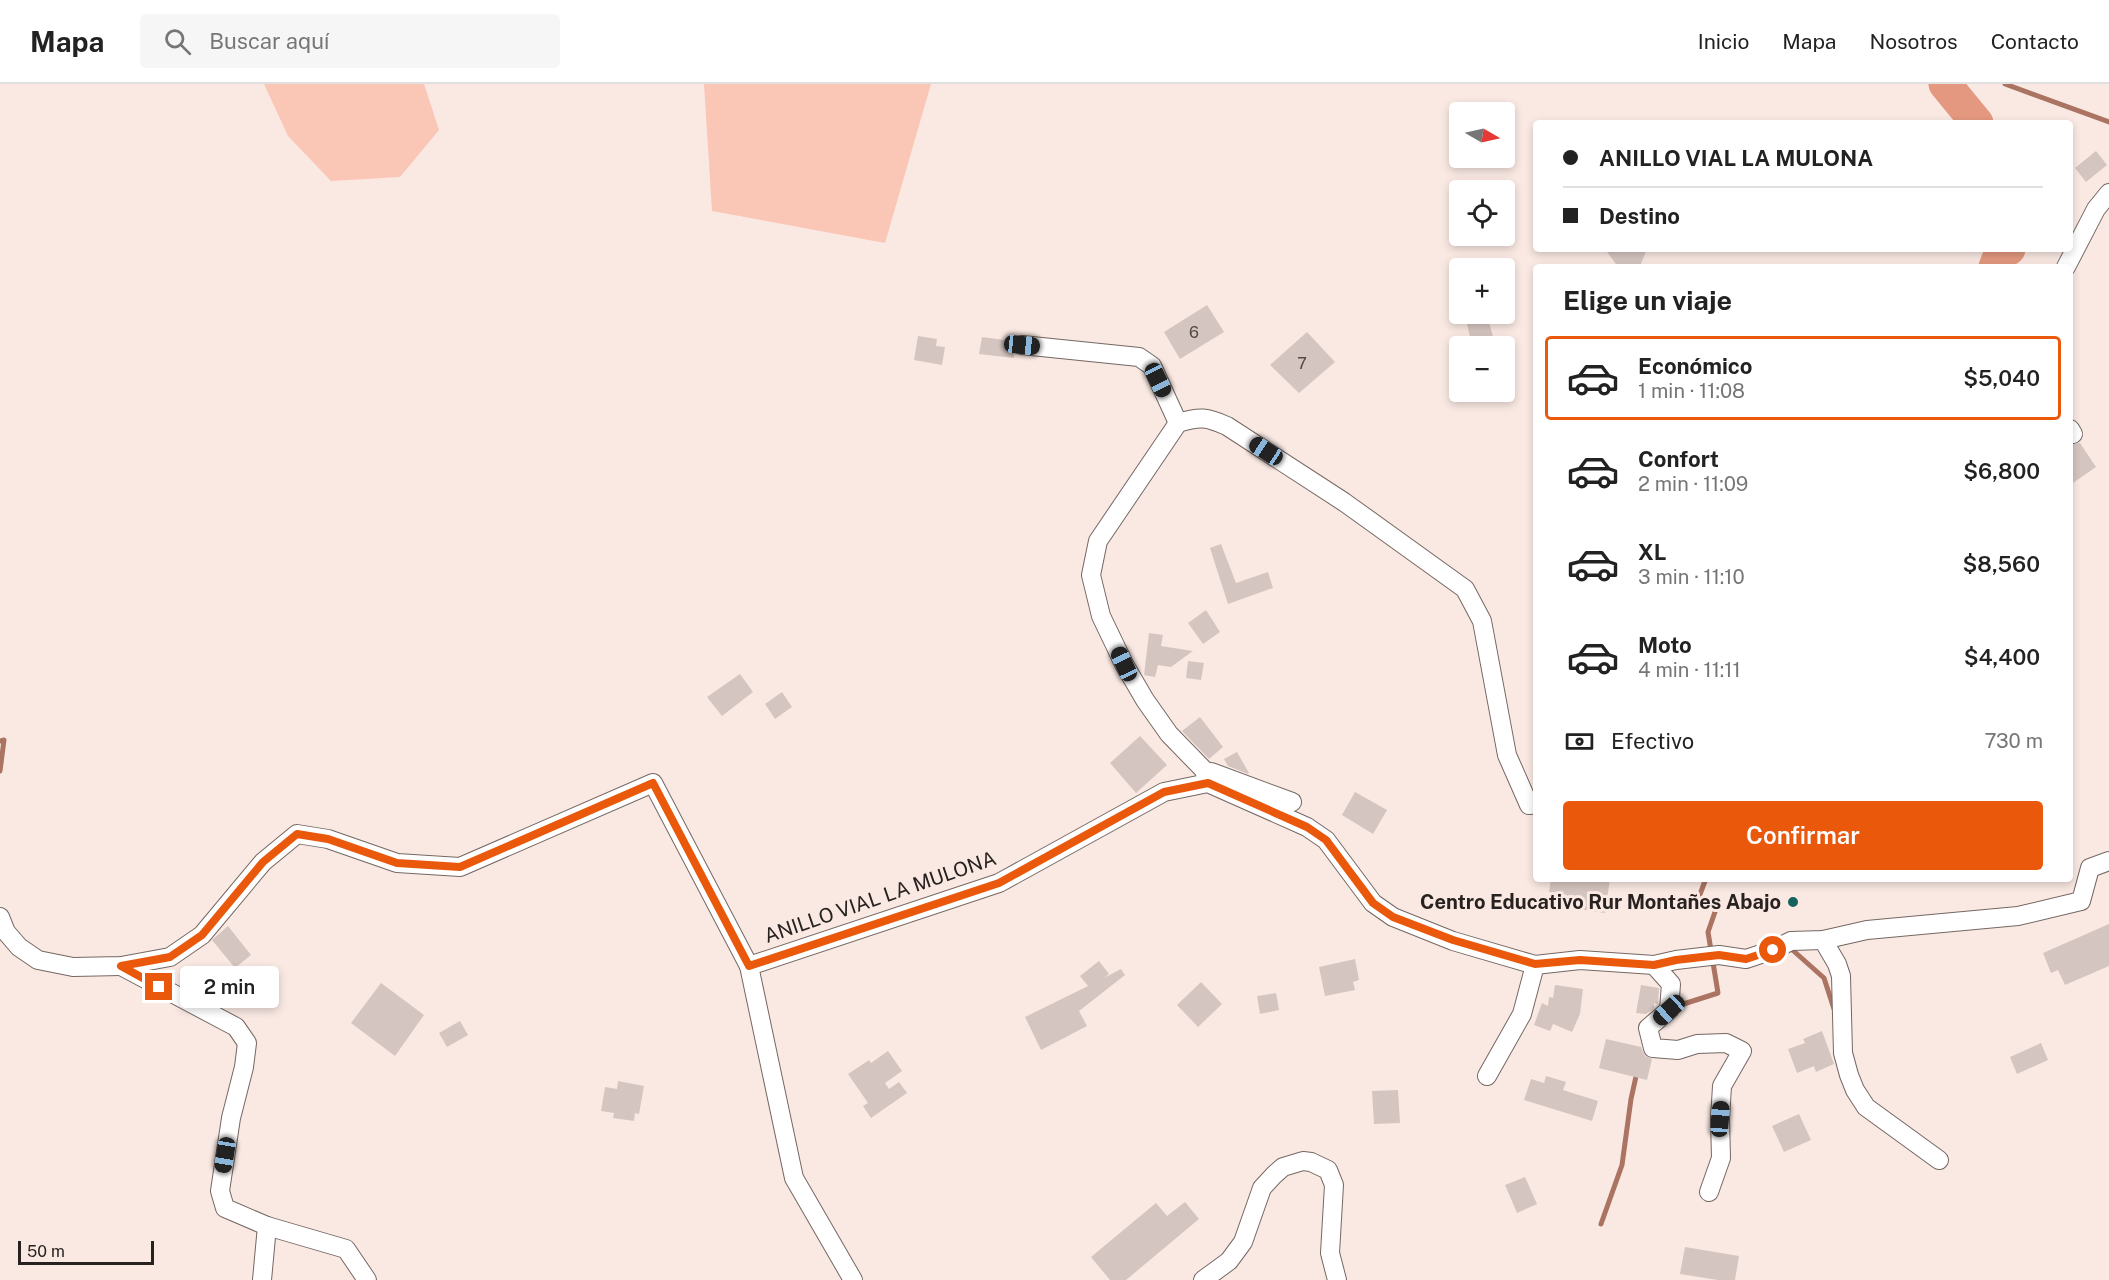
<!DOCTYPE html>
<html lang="es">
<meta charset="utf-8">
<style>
:root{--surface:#fff;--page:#f6f6f6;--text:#222;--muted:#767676;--line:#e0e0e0;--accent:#ea580c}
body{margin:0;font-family:"Public Sans",sans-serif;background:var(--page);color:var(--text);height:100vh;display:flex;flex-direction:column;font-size:22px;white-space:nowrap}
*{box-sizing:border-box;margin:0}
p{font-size:20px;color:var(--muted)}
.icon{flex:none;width:33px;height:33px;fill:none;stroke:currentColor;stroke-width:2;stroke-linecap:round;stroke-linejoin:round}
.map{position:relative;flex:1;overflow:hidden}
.drawer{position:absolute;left:1533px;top:180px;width:540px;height:618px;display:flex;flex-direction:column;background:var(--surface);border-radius:6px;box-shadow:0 3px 9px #0003}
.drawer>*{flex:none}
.banner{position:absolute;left:1533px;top:36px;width:540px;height:132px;border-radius:6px;box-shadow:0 3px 9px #0003;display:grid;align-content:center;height:132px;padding:0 30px;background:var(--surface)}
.needle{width:39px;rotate:99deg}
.tools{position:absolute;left:1449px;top:18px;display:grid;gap:12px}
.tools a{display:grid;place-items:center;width:66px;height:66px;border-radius:6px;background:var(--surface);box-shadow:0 3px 9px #0003;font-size:30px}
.scale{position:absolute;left:18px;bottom:15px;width:136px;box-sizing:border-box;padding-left:6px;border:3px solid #27211f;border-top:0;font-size:16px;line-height:21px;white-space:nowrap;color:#27211f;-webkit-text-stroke:4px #fae9e3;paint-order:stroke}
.end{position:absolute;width:27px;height:27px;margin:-14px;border:8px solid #ea580c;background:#fff;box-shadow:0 0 0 3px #fff}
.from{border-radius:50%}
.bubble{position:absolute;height:42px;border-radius:6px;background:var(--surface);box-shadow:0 3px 9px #0003;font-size:20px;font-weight:600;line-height:42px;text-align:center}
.car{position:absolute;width:18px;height:36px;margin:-18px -9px;border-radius:8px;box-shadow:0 0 4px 2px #0007;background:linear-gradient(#222 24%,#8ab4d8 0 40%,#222 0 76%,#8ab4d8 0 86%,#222 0)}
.banner b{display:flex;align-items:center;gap:21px;height:57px;font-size:22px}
.banner b+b{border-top:2px solid var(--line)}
.banner i{width:15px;height:15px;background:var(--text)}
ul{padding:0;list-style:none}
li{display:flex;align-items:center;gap:18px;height:84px;margin:0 12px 9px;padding:0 18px;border:3px solid transparent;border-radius:6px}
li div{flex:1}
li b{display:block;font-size:22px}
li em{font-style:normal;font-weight:600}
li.selected{border-color:var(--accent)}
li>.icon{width:54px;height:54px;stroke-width:1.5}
h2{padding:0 30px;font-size:27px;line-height:72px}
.pay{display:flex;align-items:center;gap:15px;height:66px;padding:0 30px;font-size:22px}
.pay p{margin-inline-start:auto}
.button{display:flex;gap:12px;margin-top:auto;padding:12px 30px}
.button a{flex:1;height:69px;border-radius:6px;background:var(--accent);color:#fff;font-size:24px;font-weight:600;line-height:69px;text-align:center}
header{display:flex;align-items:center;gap:36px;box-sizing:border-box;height:84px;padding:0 30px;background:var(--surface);border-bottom:2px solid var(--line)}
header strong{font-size:28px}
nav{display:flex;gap:33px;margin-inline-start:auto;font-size:21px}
.search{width:420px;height:54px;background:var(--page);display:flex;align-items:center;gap:15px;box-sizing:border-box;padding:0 21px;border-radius:6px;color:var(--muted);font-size:22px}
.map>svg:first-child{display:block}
</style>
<header>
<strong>Mapa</strong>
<div class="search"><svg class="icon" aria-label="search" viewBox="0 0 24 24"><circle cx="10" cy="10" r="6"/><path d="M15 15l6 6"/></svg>Buscar aquí</div>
<nav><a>Inicio</a><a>Mapa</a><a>Nosotros</a><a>Contacto</a></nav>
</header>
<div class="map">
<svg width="2109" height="1196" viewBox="0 0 2109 1196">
<rect width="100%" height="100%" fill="#fae9e3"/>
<g fill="#fac6b5">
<path d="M 264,0 L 424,0 L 439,46 L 400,93 L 331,97 L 288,52 Z"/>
<path d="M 704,0 L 931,0 L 885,159 L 712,127 Z"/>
</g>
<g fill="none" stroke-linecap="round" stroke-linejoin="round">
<g stroke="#ab7462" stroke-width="5">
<path d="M 2005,0 L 2109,38"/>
<path d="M 0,657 L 4,656 L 0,687"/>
<path d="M 1788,862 L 1824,894 L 1834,925"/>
<path d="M 1674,923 L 1718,909 L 1708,848 L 1716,825 L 1710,816 L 1703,819 L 1699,813 L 1705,797 L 1708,795"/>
<path d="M 1601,1140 L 1622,1081 L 1631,1015 L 1637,988"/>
</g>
<g stroke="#e4987f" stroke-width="33">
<path d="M 1945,0 L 1977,39"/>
<path d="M 1995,183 L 2001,167 L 2009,165"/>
</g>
</g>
<g fill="#d5c5c0">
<path d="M 2096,67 L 2107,81 L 2086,98 L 2075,84 Z"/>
<path d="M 1605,165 L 1647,165 L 1640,182 L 1626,183 L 1618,183 Z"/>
<path d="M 1207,221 L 1224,248 L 1180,275 L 1164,248 Z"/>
<path d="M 1465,230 L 1487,230 L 1493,253 L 1471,258 Z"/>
<path d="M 1307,248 L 1335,278 L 1299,309 L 1270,281 Z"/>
<path d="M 918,252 L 937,255 L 936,262 L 945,263 L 942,281 L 914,276 Z"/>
<path d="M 982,253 L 1012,257 L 1014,274 L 979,270 Z"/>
<path d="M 2080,359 L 2096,383 L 2070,401 L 2070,361 Z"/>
<path d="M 1221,460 L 1236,499 L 1268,488 L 1273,504 L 1228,520 L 1210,464 Z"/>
<path d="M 1206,526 L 1220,548 L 1203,560 L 1188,539 Z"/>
<path d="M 1149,549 L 1163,551 L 1161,562 L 1193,567 L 1171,583 L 1158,581 L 1155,593 L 1144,591 Z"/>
<path d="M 1188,577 L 1204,579 L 1201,596 L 1186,594 Z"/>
<path d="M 740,590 L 753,608 L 722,632 L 707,613 Z"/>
<path d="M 782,608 L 792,623 L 775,635 L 765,620 Z"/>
<path d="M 1200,633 L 1223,663 L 1209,675 L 1182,647 Z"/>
<path d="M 1140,652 L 1167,681 L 1136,709 L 1110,679 Z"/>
<path d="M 1237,668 L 1249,689 L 1248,690 L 1228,682 L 1224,675 Z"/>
<path d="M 1355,708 L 1387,726 L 1373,750 L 1342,731 Z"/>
<path d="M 1551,795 L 1610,795 L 1605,829 L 1565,823 L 1567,811 L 1549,808 Z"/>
<path d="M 2109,840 L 2109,882 L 2065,901 L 2058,886 L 2051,889 L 2043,869 Z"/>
<path d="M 228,842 L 251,871 L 235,884 L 212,856 Z"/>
<path d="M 1355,875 L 1359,896 L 1353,898 L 1355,906 L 1325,912 L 1319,883 Z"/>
<path d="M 1099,877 L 1109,890 L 1104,894 L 1121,885 L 1125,891 L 1079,927 L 1087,942 L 1041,966 L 1025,933 L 1088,902 L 1080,892 Z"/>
<path d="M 1201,898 L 1222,920 L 1198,943 L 1177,921 Z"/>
<path d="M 381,899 L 424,931 L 395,972 L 351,939 Z"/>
<path d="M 1555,901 L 1583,905 L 1580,930 L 1572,948 L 1553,940 L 1550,947 L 1534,941 L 1542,919 L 1548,922 L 1549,913 L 1553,914 Z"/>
<path d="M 1641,901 L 1659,904 L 1658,920 L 1654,919 L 1654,924 L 1646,930 L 1636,929 Z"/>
<path d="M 1276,909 L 1279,926 L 1260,930 L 1257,912 Z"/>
<path d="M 460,937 L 468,951 L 447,963 L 439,949 Z"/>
<path d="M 1822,947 L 1834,980 L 1816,988 L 1814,982 L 1797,989 L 1788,965 L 1805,959 L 1803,955 Z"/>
<path d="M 1606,955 L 1641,963 L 1645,972 L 1652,975 L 1647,996 L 1599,984 Z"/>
<path d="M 2041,959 L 2048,976 L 2017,990 L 2010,973 Z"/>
<path d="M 888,967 L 902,987 L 885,999 L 889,1005 L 899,998 L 907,1009 L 871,1034 L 863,1022 L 868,1019 L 848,990 L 869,976 L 871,979 Z"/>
<path d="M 1546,992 L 1566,998 L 1563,1006 L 1598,1017 L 1592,1037 L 1524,1016 L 1531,995 L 1544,999 Z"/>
<path d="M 618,997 L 644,1002 L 639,1030 L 635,1029 L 634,1037 L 613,1034 L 614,1029 L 601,1027 L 605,1003 L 617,1005 Z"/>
<path d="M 1398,1006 L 1400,1039 L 1374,1040 L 1372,1007 Z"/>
<path d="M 1799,1030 L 1811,1056 L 1784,1068 L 1772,1042 Z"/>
<path d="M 1525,1093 L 1537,1120 L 1517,1129 L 1505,1101 Z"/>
<path d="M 1185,1118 L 1199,1135 L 1126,1196 L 1110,1196 L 1091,1173 L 1156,1119 L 1167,1132 Z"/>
<path d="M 1685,1163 L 1739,1172 L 1735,1196 L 1718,1196 L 1680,1190 Z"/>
</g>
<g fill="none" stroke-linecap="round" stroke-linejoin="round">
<defs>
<g id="minor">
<path d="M 2066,183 L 2096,125 L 2109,109"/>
<path d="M 1022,261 L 1139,273 L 1152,282 L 1178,339"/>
<path d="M 2070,345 L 2073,350"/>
<path d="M 1211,688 L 1292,718"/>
<path d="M 1208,699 L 1204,686 L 1169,650 L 1145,616 L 1124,580 L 1101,532 L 1091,491 L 1098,457 L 1178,339 C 1200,332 1207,333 1227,342 L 1344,418 L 1465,505 L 1482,537 L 1507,671 L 1529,721 L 1536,720"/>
<path d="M 0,833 L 6,848 L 19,863 L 38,876 L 73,883 L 121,882 L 170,873 L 202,851 L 263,778 L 297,750 L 328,755 L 397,779 L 460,783 L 653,699 L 749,882 L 999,799 L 1164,708 L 1208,699 L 1307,743 L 1326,756 L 1373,819 L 1393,833 L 1453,857 L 1535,881 L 1580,876 L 1654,881 L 1676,876 L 1719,871 L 1746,875 L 1773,866 L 1791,857 L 1823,856 L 1867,846 L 2018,832 L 2081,817 L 2090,784 L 2109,777"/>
<path d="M 1823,856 L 1837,880 L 1841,892 L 1843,969 L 1849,991 L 1855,1006 L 1866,1023 L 1939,1076"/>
<path d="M 1654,881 L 1671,900 L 1669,926 L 1648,944 L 1653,964 L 1678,966 L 1697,960 L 1726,959 L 1742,967 L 1722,1002 L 1720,1035 L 1721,1074 L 1709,1108"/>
<path d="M 121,882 L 236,943 L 247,959 L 244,983 L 231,1034 L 220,1107 L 225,1124 L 267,1142 L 346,1165 L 367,1196"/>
<path d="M 749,882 L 794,1094 L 853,1196"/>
<path d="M 1487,992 L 1522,930 L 1535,881"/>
<path d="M 262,1196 L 267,1142"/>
<path d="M 1203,1196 L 1229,1177 L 1243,1158 L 1262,1104 L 1274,1091 L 1283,1083 L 1303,1077 L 1311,1078 L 1328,1086 L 1334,1101 L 1330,1169 L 1337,1196"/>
</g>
</defs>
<use href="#minor" stroke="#756762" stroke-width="20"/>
<use href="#minor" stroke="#fff" stroke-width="18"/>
</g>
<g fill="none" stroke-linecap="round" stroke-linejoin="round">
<path stroke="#ea580c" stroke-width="8" d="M 159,903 L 121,882 L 170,873 L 202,851 L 263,778 L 297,750 L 328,755 L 397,779 L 460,783 L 653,699 L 749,882 L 999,799 L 1164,708 L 1208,699 L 1307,743 L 1326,756 L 1373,819 L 1393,833 L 1453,856 L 1535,880 L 1580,876 L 1654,881 L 1676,876 L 1719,871 L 1746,875 L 1773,866"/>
</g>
<circle fill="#15635e" stroke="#fae9e3" stroke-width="2" cx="1793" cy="818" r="6"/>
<g text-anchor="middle" stroke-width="6" stroke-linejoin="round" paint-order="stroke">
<g font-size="16" fill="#524a47">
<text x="1194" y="254">6</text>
<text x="1302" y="285">7</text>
</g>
<g font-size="20" fill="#27211f" stroke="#fae9e3">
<text transform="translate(880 813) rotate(-19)" y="7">ANILLO VIAL LA MULONA</text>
</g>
<g font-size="20" font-weight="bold" fill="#27211f" stroke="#fae9e3" text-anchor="end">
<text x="1781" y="825">Centro Educativo Rur Montañes Abajo</text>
</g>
</g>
</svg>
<div class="tools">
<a><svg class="needle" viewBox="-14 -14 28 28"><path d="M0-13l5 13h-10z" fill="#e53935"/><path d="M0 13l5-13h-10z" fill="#767676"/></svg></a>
<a><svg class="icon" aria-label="locate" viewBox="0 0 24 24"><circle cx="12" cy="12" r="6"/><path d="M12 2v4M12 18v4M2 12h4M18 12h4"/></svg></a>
<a>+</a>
<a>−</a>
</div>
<div class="scale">50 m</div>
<i class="end from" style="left:1773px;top:866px"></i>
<i class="end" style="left:159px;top:903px"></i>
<div class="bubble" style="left:180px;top:882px;width:99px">2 min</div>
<i class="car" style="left:1022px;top:261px;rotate:96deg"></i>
<i class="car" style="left:1158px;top:296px;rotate:154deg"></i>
<i class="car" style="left:1266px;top:367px;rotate:303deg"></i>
<i class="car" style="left:1124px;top:580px;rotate:335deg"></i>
<i class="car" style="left:1669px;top:926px;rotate:228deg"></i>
<i class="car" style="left:1720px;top:1035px;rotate:4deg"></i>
<i class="car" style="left:225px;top:1071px;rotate:189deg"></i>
<div class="banner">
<b><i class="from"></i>ANILLO VIAL LA MULONA</b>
<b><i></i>Destino</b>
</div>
<section class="drawer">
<h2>Elige un viaje</h2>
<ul>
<li class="selected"><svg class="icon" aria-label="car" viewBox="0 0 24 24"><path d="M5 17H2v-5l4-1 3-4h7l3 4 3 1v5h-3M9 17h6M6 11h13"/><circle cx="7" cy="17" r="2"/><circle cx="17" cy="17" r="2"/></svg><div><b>Económico</b><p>1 min · 11:08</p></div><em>$5,040</em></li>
<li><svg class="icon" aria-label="car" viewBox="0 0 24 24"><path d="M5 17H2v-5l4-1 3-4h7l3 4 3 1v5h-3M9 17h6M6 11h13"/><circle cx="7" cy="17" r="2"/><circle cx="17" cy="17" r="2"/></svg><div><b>Confort</b><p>2 min · 11:09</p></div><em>$6,800</em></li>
<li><svg class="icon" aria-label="car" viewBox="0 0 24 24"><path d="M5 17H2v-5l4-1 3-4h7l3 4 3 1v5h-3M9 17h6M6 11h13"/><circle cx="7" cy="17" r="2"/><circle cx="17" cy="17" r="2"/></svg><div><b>XL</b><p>3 min · 11:10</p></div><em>$8,560</em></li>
<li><svg class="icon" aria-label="car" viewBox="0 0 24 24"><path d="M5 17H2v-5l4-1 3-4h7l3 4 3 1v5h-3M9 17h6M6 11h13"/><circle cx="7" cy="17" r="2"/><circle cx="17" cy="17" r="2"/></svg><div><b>Moto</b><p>4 min · 11:11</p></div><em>$4,400</em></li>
</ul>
<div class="pay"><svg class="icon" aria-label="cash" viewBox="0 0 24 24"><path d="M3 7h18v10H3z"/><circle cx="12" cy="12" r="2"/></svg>Efectivo<p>730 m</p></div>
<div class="button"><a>Confirmar</a></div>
</section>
</div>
